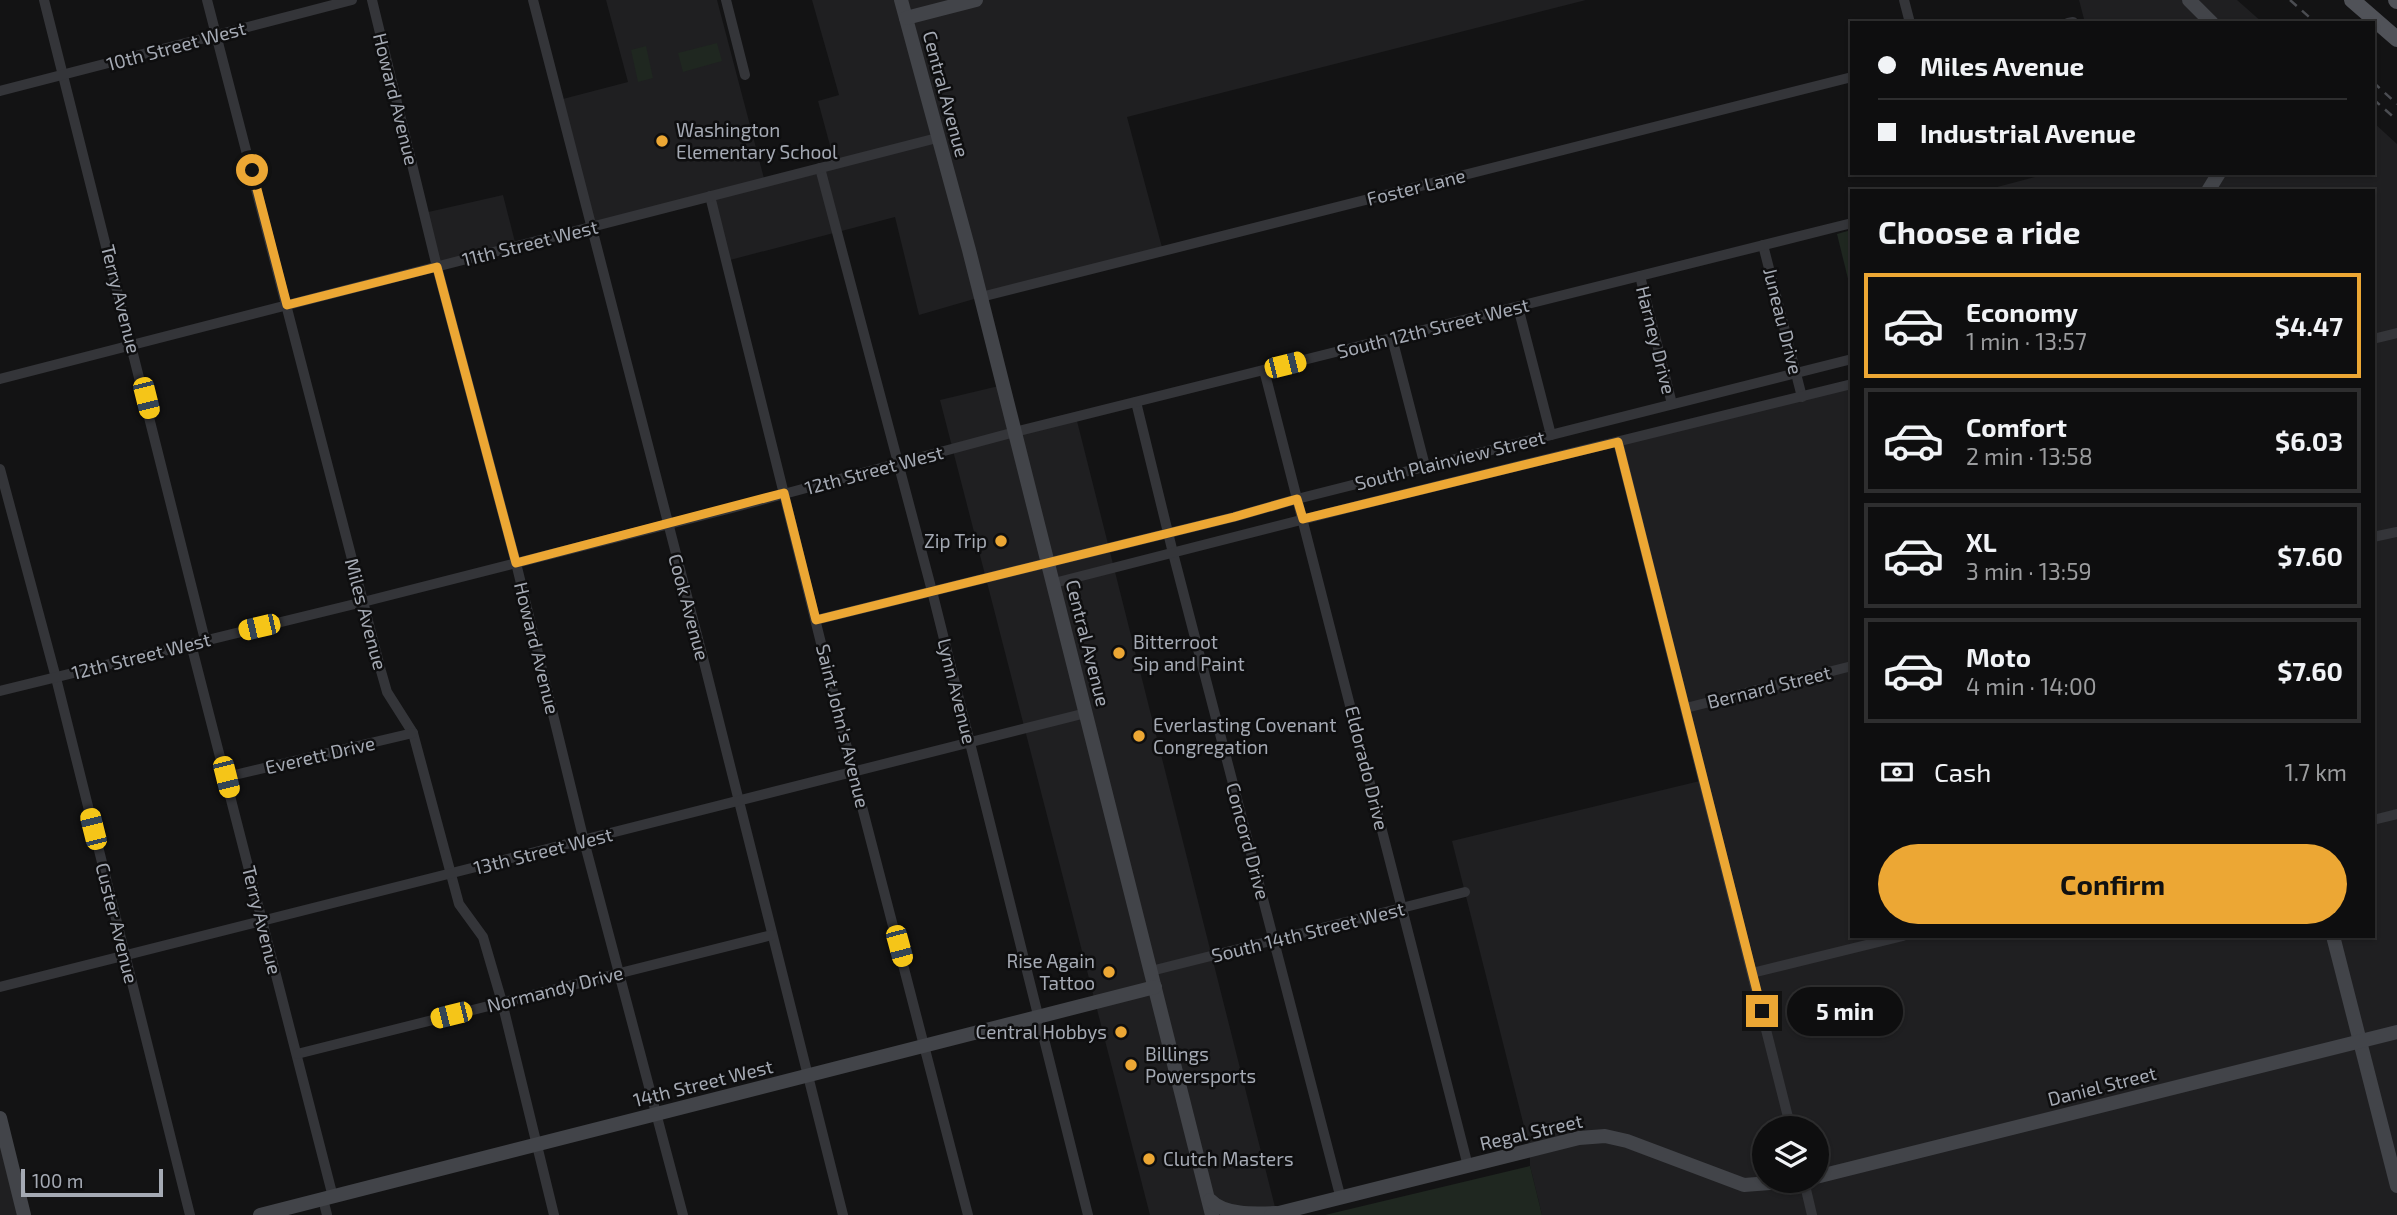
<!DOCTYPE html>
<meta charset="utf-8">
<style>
:root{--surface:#0e0e0f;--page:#171718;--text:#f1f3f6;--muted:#9b9c9e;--line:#2e2e2f;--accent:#eca734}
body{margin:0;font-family:"Exo 2",sans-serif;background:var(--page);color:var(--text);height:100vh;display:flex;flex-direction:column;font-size:26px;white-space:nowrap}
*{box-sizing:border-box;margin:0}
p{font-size:23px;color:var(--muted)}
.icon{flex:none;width:38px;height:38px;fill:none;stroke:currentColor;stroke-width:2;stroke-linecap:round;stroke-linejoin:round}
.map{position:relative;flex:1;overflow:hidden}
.panel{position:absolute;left:1850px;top:189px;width:525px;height:749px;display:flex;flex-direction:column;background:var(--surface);border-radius:0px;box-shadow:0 2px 5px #0004,0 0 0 2px var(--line)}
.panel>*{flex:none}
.top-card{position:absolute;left:1850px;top:21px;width:525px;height:154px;border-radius:0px;box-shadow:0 2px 5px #0004,0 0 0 2px var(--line);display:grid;align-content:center;height:154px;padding:0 28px;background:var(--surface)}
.controls{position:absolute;left:1752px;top:1116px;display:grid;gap:14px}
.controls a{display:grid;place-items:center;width:77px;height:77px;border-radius:50%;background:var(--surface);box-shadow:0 2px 5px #0004,0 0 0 2px var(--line);font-size:35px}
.scale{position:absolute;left:21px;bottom:18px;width:142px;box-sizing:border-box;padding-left:7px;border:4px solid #a5aab4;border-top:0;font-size:19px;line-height:24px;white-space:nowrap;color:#a5aab4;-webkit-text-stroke:5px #0e0e0f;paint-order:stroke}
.end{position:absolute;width:32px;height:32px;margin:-16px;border:9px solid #eca734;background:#111;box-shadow:0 0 0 4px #111}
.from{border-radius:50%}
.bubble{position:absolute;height:49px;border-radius:24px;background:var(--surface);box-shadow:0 2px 5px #0004,0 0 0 2px var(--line);font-size:23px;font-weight:700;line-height:49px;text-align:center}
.car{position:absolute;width:21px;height:42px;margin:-21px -10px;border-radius:9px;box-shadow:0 0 5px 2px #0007;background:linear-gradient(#f5c518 24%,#345 0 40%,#f5c518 0 76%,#345 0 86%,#f5c518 0)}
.top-card b{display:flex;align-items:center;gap:24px;height:66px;font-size:26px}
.top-card b+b{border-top:2px solid var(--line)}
.top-card i{width:18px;height:18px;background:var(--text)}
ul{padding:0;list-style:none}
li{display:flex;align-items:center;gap:21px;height:105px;margin:0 14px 10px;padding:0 14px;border:4px solid var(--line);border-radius:0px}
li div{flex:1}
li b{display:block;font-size:26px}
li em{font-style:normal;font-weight:700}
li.current{border-color:var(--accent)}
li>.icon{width:63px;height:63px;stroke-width:1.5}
h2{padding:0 28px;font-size:32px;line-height:84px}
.pay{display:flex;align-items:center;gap:18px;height:77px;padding:0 28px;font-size:26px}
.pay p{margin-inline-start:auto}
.button{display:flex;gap:14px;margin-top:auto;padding:14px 28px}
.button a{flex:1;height:80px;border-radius:42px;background:var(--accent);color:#111;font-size:28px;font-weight:700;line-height:80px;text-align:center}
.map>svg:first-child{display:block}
</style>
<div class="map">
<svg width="2397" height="1215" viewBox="0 0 2397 1215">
<rect width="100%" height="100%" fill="#131314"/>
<g fill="#1f1f21" fill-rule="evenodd">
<path d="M 606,0 L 717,0 L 765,182 L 835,164 L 818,101 L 839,95 L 812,0 L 1586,0 L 1127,117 L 1163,251 L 981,297 L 919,315 L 895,217 L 726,261 L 710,197 L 592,227 L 559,100 L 628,82 Z"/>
<path d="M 2079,0 L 2237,0 L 2263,23 L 2085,23 Z"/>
<path d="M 2373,122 L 2397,144 L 2397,1215 L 1542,1215 L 1530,1166 L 1530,1150 L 1452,841 L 1704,780 L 1618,442 L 1851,383 L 1852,936 L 2373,936 L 2373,191 L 1982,191 L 2050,173 L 2373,173 ZM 1764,1129 L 1816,1129 L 1816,1181 L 1764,1181 Z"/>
<path d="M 503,195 L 516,246 L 437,267 L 424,213 Z"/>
<path d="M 1003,385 L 1015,432 L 1076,417 L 1277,1215 L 1150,1215 L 940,400 Z"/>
<path d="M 0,1118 L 24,1215 L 0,1215 Z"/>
</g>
<g fill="#1f2720">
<path d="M 717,43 L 722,61 L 683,72 L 678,53 Z"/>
<path d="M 646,46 L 653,78 L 638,82 L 631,50 Z"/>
<path d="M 1851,230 L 1852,230 L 1851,291 L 1837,234 Z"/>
<path d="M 1530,1166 L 1542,1215 L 1325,1215 Z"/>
</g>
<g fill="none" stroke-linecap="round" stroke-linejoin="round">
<g stroke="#343539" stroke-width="10">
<path d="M 44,0 L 205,640"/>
<path d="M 207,0 L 381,671 L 387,692 L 413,733 L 459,904 L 483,937 L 502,1002 L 554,1215"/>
<path d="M 372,0 L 437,267 L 516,563 L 584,841 L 683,1215"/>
<path d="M 533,0 L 704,662 L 843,1215"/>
<path d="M 726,0 L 745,75"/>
<path d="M 1904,0 L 1910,23"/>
<path d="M 2068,23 L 2073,22"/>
<path d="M 0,91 L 352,0"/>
<path d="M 820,168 L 932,591 L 1088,1215"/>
<path d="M 710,196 L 853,772 L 968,1215"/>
<path d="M 1763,245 L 1802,397"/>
<path d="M 1640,276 L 1672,404"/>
<path d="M 981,297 L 1852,77"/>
<path d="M 1518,307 L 1551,435"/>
<path d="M 1392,338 L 1425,466"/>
<path d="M 2373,339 L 2397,333"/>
<path d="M 1264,370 L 1468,1166"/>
<path d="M 0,379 L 937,138"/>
<path d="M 1136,402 L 1173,553 L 1341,1199"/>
<path d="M 1618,442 L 1791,1129"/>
<path d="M 0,469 L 56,678 L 190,1215"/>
<path d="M 2373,537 L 2397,532"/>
<path d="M 1054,583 L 1364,504 L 1852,384"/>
<path d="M 816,620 L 1234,517 L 1297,499 L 1852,359"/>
<path d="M 191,644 L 333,1197"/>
<path d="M 0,691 L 363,602 L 728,509 L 1015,432 L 1852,223"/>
<path d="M 1686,708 L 1852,666"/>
<path d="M 226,777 L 413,733"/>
<path d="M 2373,820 L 2397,814"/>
<path d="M 1151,971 L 1465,892"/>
<path d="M 1752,973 L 1903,936"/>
<path d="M 0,987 L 1086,713"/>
<path d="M 297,1054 L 772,935"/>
<path d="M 1804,1181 L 1812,1215"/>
<path d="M 323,1199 L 327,1215"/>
</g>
<g stroke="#424449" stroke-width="14">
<path d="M 901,0 L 969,250 L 1212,1215"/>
<path d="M 2189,0 L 2212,23"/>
<path d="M 906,18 L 976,0"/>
<path d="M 2208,191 L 2219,173"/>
<path d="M 2333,936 L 2397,1186"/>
<path d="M 0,1118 L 24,1215"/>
<path d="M 1816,1177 L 2397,1032"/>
<path d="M 1210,1200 C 1224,1215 1253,1214 1276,1213"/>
<path d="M 260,1215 L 1155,987"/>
<path d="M 1271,1215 L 1579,1138 L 1605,1136 L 1627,1141 L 1744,1185 L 1798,1181"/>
</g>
<g stroke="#505258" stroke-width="16">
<path d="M 2352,0 L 2397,39"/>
<path d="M 2396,0 L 2397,1"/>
</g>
<g stroke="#4b4d52" stroke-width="2.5" stroke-dasharray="9 7" stroke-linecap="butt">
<path d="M 2290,0 L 2316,23"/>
<path d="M 2373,82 L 2397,104"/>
<path d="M 2373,99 L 2397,120"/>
</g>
</g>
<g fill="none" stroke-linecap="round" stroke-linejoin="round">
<path stroke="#eca734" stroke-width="9" d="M 252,170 L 287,305 L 437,267 L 516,563 L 784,493 L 816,620 L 1234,517 L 1297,499 L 1303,519 L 1618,442 L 1762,1011"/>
</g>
<g fill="#eca734" stroke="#0e0e0f" stroke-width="2.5">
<circle cx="662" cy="141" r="7"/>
<circle cx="1001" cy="541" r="7"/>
<circle cx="1119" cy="653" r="7"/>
<circle cx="1139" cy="736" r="7"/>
<circle cx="1109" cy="972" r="7"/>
<circle cx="1121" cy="1032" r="7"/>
<circle cx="1131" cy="1065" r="7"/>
<circle cx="1149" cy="1159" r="7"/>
</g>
<g text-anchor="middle" stroke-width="5" stroke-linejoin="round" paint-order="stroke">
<g font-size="19" fill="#a5aab4" stroke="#0e0e0f">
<text transform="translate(176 46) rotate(-15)" y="7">10th Street West</text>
<text transform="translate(946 94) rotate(75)" y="7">Central Avenue</text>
<text transform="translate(396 99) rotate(76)" y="7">Howard Avenue</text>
<text transform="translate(1416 187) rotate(-14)" y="7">Foster Lane</text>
<text transform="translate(530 243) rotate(-14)" y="7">11th Street West</text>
<text transform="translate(121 299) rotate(76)" y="7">Terry Avenue</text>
<text transform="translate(1783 321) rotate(76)" y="7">Juneau Drive</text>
<text transform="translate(1433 328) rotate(-14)" y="7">South 12th Street West</text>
<text transform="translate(1656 340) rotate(76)" y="7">Harney Drive</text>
<text transform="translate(1450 460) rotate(-14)" y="7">South Plainview Street</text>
<text transform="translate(874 470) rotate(-15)" y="7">12th Street West</text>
<text transform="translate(689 607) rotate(75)" y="7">Cook Avenue</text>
<text transform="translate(366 614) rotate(75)" y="7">Miles Avenue</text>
<text transform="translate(1088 643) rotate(76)" y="7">Central Avenue</text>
<text transform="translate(537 648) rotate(76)" y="7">Howard Avenue</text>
<text transform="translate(141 656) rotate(-14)" y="7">12th Street West</text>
<text transform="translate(1769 687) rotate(-14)" y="7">Bernard Street</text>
<text transform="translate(957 691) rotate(76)" y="7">Lynn Avenue</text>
<text transform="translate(843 726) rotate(76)" y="7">Saint John's Avenue</text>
<text transform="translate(320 755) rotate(-13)" y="7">Everett Drive</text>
<text transform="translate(1367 768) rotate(76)" y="7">Eldorado Drive</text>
<text transform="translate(1248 841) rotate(75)" y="7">Concord Drive</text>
<text transform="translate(543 851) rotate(-14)" y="7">13th Street West</text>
<text transform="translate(262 920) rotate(76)" y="7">Terry Avenue</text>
<text transform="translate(117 923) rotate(76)" y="7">Custer Avenue</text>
<text transform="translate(1308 932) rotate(-14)" y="7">South 14th Street West</text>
<text transform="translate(555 989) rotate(-14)" y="7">Normandy Drive</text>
<text transform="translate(703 1083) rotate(-14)" y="7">14th Street West</text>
<text transform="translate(2102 1086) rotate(-14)" y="7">Daniel Street</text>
<text transform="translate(1531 1132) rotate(-13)" y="7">Regal Street</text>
</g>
<g font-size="19" fill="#a5aab4" stroke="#0e0e0f" text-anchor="start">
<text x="676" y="137">Washington<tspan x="676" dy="22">Elementary School</tspan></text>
<text x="987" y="548" text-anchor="end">Zip Trip</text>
<text x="1133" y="649">Bitterroot<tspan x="1133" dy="22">Sip and Paint</tspan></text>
<text x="1153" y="732">Everlasting Covenant<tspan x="1153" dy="22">Congregation</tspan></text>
<text x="1095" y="968" text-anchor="end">Rise Again<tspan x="1095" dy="22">Tattoo</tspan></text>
<text x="1107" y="1039" text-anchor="end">Central Hobbys</text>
<text x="1145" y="1061">Billings<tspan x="1145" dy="22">Powersports</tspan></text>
<text x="1163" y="1166">Clutch Masters</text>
</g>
</g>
</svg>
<div class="controls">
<a><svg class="icon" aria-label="layers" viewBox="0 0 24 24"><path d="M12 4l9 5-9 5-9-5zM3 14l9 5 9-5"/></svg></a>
</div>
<div class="scale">100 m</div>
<i class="end from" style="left:252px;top:170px"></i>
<i class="end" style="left:1762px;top:1011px"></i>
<div class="bubble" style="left:1787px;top:987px;width:116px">5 min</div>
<i class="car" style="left:1285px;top:365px;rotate:76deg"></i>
<i class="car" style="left:146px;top:398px;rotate:166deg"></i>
<i class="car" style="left:259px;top:627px;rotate:257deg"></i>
<i class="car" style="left:226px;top:777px;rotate:166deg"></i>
<i class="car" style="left:93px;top:829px;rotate:346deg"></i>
<i class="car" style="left:899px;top:946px;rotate:165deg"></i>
<i class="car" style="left:451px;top:1015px;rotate:256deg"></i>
<div class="top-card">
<b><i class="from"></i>Miles Avenue</b>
<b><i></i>Industrial Avenue</b>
</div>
<section class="panel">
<h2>Choose a ride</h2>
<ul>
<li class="current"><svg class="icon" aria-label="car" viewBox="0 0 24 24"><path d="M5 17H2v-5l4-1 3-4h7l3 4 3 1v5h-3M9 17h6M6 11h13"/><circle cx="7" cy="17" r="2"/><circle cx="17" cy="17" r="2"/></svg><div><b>Economy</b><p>1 min · 13:57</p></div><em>$4.47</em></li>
<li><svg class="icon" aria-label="car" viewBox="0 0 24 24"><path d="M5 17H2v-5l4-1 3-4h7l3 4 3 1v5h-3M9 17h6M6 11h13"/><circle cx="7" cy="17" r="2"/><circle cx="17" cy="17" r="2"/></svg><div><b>Comfort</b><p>2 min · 13:58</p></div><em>$6.03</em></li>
<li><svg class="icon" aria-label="car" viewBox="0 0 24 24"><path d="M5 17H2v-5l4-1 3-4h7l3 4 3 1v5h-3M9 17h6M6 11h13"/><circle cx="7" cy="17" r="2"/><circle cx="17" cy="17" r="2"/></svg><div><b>XL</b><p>3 min · 13:59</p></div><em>$7.60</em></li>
<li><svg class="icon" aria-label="car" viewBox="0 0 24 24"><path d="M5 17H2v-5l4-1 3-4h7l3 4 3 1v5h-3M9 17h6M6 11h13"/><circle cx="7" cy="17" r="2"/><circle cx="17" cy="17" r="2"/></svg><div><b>Moto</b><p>4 min · 14:00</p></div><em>$7.60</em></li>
</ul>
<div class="pay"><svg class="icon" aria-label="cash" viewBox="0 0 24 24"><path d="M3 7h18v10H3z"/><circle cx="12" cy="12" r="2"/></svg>Cash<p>1.7 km</p></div>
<div class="button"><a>Confirm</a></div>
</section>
</div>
